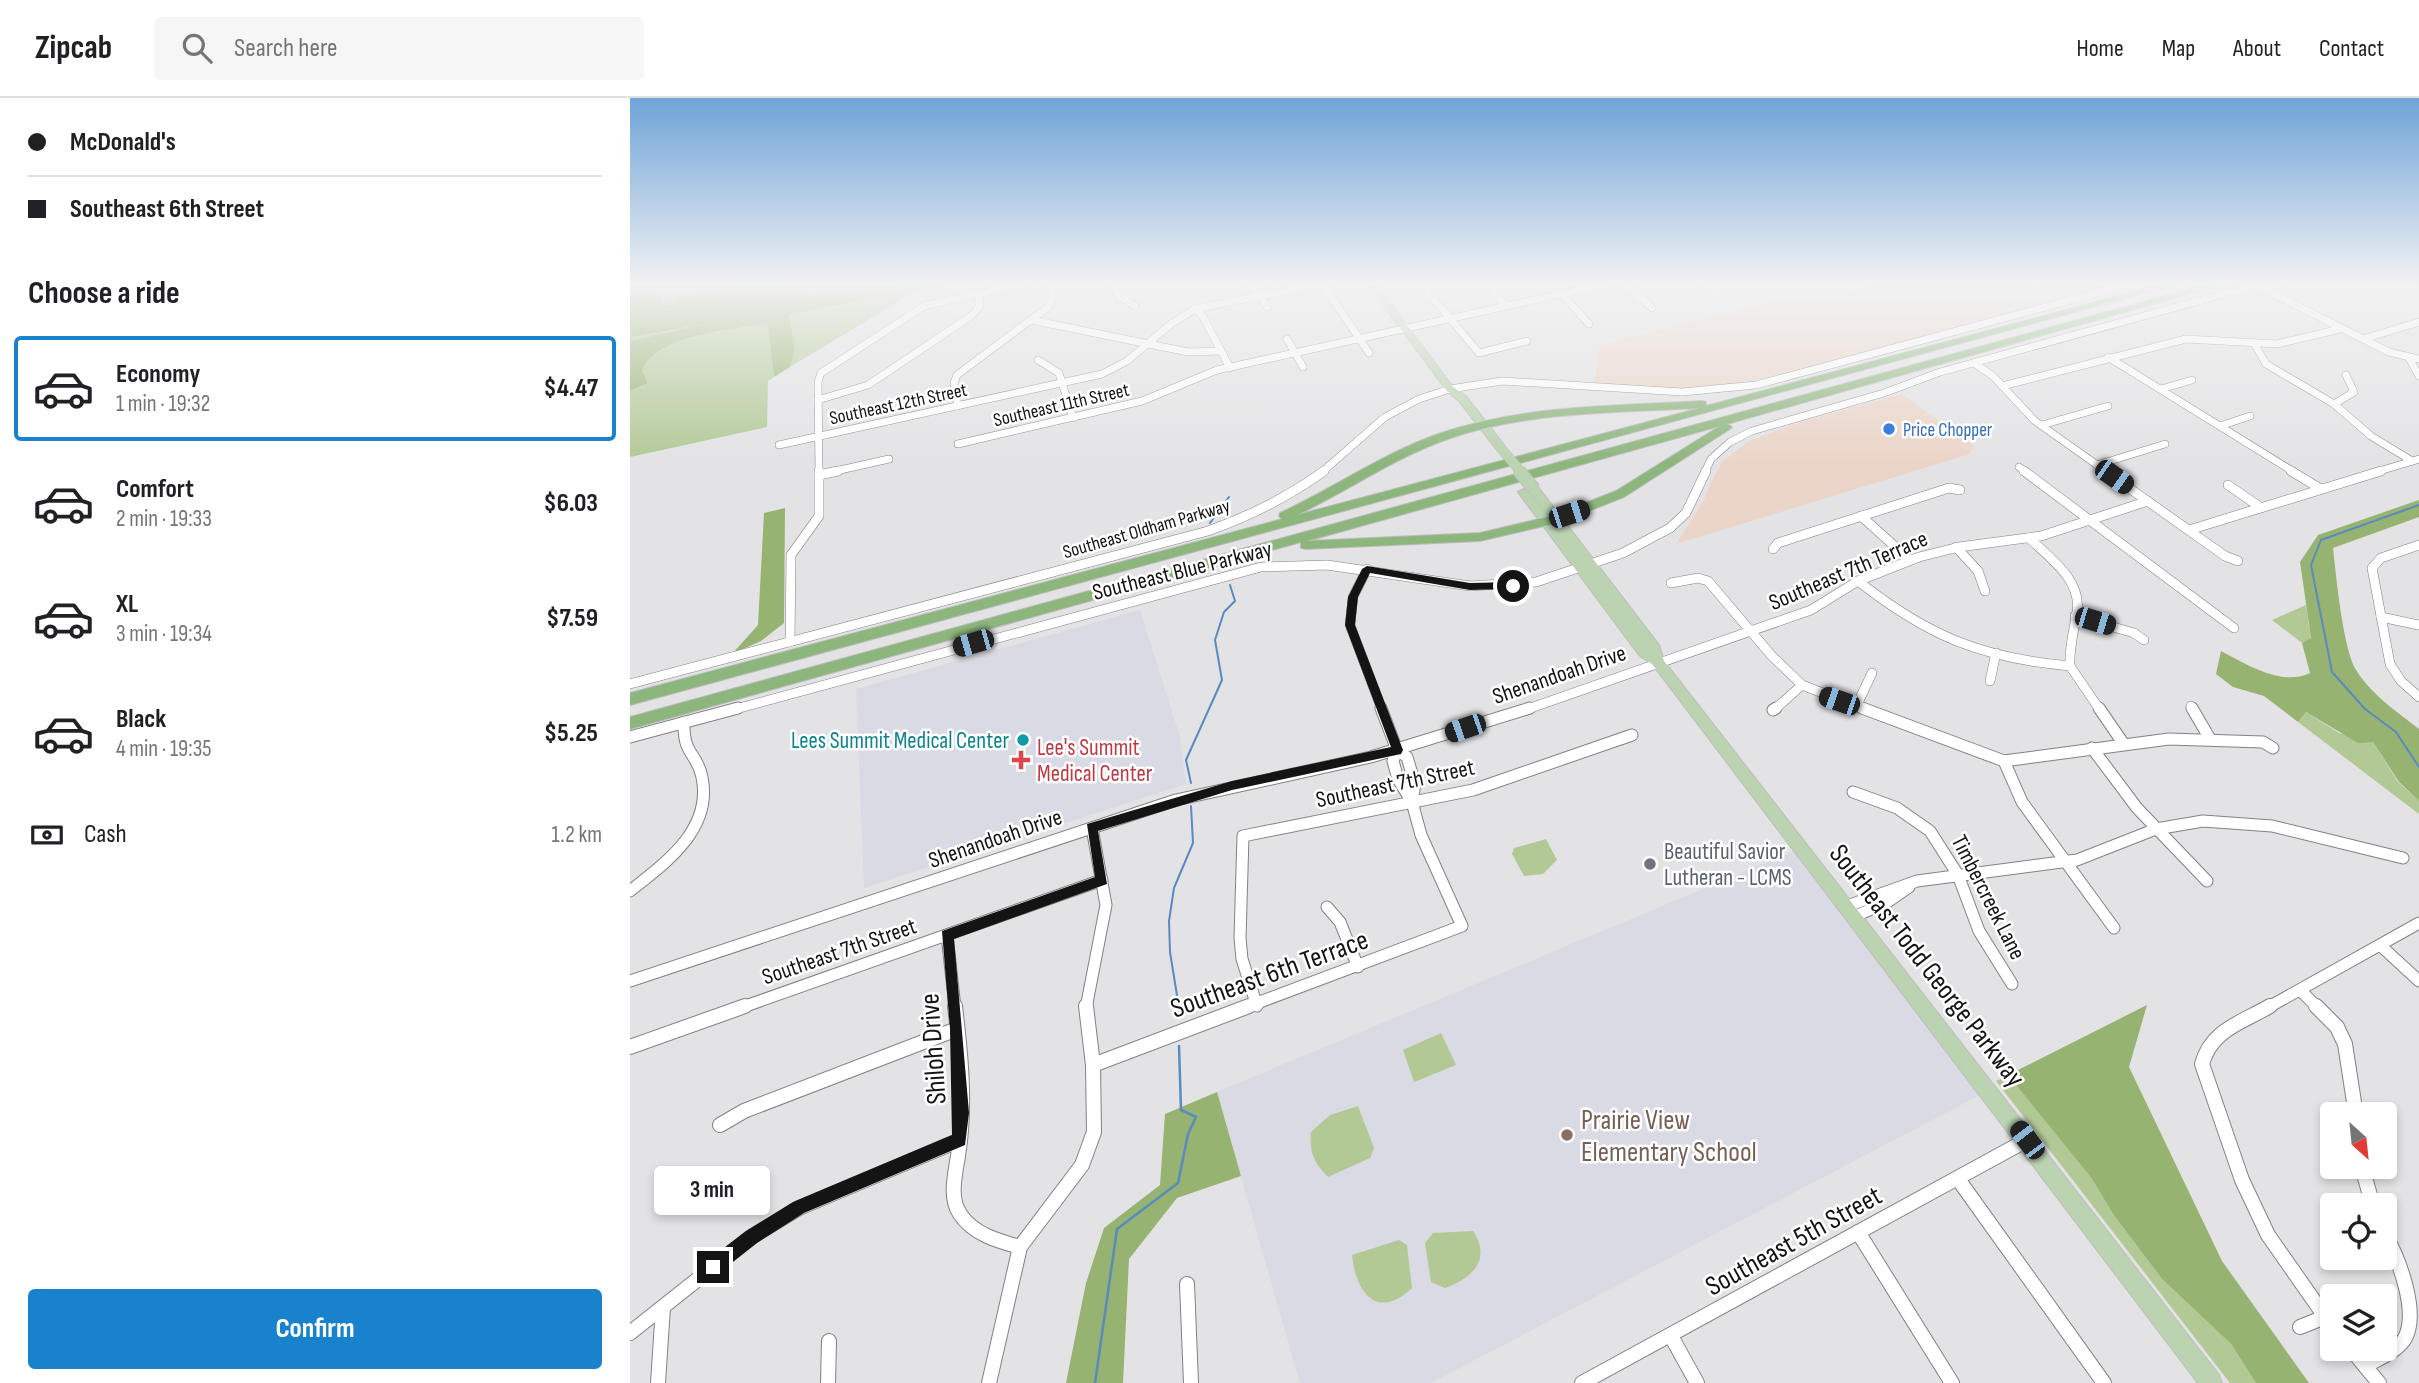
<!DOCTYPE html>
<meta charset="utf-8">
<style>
:root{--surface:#fff;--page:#f6f6f6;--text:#202124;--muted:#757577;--line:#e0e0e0;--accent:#1882cd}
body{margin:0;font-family:"Sofia Sans Condensed",sans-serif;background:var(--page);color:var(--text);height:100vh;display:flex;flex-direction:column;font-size:26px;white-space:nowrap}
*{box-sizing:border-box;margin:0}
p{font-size:23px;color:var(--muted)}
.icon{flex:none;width:38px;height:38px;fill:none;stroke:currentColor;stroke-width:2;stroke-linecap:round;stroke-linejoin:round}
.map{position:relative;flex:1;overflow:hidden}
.sheet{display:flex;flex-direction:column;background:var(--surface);width:630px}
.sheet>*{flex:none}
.top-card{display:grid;align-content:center;height:154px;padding:0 28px;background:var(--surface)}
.needle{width:46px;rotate:153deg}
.tools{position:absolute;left:1690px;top:1004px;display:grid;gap:14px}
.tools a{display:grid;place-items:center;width:77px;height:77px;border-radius:7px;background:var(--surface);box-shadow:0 4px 10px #0003;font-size:35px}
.end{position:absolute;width:32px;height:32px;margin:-16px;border:9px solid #141415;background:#fff;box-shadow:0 0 0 4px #fff}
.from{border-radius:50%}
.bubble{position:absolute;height:49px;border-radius:7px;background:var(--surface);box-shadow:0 4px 10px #0003;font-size:23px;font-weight:700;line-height:49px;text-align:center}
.car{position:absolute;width:21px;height:42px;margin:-21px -10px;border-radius:9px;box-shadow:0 0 5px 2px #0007;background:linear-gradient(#222 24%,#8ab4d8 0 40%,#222 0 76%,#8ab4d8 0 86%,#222 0)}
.top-card b{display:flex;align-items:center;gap:24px;height:66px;font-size:26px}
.top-card b+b{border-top:2px solid var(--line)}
.top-card i{width:18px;height:18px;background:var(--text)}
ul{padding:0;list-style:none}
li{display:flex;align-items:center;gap:21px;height:105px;margin:0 14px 10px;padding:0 14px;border:4px solid transparent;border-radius:7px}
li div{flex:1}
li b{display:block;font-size:26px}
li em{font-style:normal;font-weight:700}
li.active{border-color:var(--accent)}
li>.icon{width:63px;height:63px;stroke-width:1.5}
h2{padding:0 28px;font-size:32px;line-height:84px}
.pay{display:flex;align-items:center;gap:18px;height:77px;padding:0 28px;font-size:26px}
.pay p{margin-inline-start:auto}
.cta{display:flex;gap:14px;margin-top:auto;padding:14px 28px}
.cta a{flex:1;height:80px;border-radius:7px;background:var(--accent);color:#fff;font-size:28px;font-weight:700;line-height:80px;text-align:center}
header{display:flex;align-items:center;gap:42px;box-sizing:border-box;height:98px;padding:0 35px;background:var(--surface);border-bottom:2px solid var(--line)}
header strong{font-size:33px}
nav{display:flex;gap:38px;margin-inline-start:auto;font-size:24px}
.search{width:490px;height:63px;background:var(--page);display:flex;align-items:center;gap:18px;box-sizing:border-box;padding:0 24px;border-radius:7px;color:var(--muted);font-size:26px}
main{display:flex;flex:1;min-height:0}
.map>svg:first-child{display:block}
</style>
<header>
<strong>Zipcab</strong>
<div class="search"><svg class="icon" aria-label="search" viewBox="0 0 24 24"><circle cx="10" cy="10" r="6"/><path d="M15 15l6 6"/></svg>Search here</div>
<nav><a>Home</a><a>Map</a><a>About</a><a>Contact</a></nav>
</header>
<main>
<section class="sheet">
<div class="top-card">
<b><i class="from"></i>McDonald's</b>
<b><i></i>Southeast 6th Street</b>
</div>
<h2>Choose a ride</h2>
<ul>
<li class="active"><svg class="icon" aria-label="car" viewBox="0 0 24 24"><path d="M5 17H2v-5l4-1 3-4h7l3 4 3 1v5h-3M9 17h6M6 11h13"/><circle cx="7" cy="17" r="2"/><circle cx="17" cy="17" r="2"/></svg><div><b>Economy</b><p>1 min · 19:32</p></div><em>$4.47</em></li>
<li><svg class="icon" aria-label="car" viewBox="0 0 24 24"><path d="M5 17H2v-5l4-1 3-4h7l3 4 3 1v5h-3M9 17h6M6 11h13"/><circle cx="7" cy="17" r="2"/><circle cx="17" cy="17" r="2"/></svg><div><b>Comfort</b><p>2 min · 19:33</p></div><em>$6.03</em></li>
<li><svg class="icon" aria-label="car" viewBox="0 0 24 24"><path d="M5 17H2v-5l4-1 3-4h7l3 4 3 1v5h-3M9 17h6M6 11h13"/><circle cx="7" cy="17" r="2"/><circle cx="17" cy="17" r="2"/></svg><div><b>XL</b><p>3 min · 19:34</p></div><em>$7.59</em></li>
<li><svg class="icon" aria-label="car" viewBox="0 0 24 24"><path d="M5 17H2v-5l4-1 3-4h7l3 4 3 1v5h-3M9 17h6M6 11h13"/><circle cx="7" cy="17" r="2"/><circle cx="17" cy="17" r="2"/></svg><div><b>Black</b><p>4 min · 19:35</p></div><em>$5.25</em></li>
</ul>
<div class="pay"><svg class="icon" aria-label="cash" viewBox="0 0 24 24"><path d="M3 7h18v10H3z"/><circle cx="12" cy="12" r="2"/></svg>Cash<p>1.2 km</p></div>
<div class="cta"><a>Confirm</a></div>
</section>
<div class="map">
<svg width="1789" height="1285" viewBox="0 0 1789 1285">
<rect width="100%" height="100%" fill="#e3e3e5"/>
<g fill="#ebd5c8">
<path d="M 1255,185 L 1491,185 L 1155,277 L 1101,288 L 1061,291 L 964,286 L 970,247 L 1191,191 L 1201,198 Z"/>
<path d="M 1272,296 L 1343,347 L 1340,356 L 1046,446 L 1075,400 L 1080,386 L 1093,363 L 1119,343 L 1168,325 Z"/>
</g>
<g fill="#dadae4">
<path d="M 510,512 L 550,639 L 556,686 L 234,790 L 226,591 Z"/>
<path d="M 1164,753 L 1352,996 L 801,1285 L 670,1285 L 587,994 Z"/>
</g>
<g fill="#b2c996">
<path d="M 0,185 L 328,185 L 286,193 L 160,269 L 165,251 L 159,216 L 0,246 Z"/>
<path d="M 139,226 L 144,279 L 138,283 L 137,329 L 0,359 L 0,293 L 18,285 L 12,273 C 25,237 105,231 139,226 Z"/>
<path d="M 1676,507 L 1681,541 L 1672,545 L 1642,522 Z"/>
<path d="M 1676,614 L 1709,635 L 1743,644 L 1768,684 L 1789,703 L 1789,716 L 1668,624 Z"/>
<path d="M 916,741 L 927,762 L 913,776 L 894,778 L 882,756 L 884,750 Z"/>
<path d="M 811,935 L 826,967 L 784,984 L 773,952 Z"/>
<path d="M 1378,977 L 1462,1081 L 1483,1116 L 1532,1181 L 1601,1246 L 1626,1285 L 1600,1285 L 1366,983 Z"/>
<path d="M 728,1008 L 744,1050 L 740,1060 L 698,1079 C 684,1065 679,1054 681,1034 L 700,1017 Z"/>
<path d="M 843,1133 C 862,1162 842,1180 815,1190 L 801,1184 L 795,1145 L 803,1135 Z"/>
<path d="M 769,1142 L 777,1147 L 782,1190 C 747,1223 726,1195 722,1157 Z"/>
</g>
<g fill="#96b371">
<path d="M 272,185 L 328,185 L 159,216 L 165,251 L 160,269 L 144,279 L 138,226 C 105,231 25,237 12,273 L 18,285 L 0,293 L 0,243 L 80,225 L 0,239 L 0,196 L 17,193 L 30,199 L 34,209 L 47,205 L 47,200 L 115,187 L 149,188 L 183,197 L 238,192 Z"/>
<path d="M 1789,402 L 1789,419 L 1703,450 C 1706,477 1713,551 1726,572 C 1741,596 1767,614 1789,631 L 1789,703 L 1769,684 L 1743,644 L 1728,645 L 1676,614 L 1668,624 L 1634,598 L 1603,589 L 1586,576 L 1591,553 C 1616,566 1652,589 1680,575 L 1672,545 L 1681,540 L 1670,464 L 1688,437 Z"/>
<path d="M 155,410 L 154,525 L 131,543 L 102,556 L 128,527 L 134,415 Z"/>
<path d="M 1517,907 L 1499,969 L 1592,1163 L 1679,1285 L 1626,1285 L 1601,1246 L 1532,1181 L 1483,1116 L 1462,1081 L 1378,977 Z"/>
<path d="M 587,994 L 611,1078 L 547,1100 L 499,1161 L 493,1285 L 436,1285 L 456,1185 L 474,1130 L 530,1087 L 535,1016 Z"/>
</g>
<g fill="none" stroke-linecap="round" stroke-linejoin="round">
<g stroke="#598bbf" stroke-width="2">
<path d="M 1789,407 L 1691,442 L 1681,467 L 1702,574 L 1735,611 L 1766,634 L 1789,669"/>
<path d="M 580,425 L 599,399"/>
<path d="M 561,685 L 556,662 L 592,582 L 585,542 L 594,514 L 605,503 L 600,487"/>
<path d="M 549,910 L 540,854 L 539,823 L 544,790 L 563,745 L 561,708"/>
</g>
<g stroke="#598bbf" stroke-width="2.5">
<path d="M 549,908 L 551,918"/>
<path d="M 465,1285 L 487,1131 L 548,1085 L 558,1036 L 566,1019 L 551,1012 L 549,948"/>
</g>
<defs>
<g id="minor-far3">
<path d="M 483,185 L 489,198 L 505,208"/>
<path d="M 616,185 L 628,193 L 637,209"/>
<path d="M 692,185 L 739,255"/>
<path d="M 790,185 L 849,255 L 897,243"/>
<path d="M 855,185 L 876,208"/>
<path d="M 994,185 L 1022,210"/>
<path d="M 1076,185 L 1089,196"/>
<path d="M 1213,185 L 1220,190"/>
<path d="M 1626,187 L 1759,254 L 1789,261"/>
<path d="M 932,196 L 959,226"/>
<path d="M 565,211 L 572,217 L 600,270"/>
<path d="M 401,222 L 558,254 L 591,253"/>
<path d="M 657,241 L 673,269"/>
<path d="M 1733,241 L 1789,224"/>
<path d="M 1624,245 L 1636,266 L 1704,306 L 1741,338 L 1782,363"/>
<path d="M 1478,259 L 1664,374"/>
<path d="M 1779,260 L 1789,278"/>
<path d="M 408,262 L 429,275 L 443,320"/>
<path d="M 1344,265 L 1363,278 L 1405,323 L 1477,374"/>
<path d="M 1372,288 L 1556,241 L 1647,246 L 1710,231"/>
<path d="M 1531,291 L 1562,282"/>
<path d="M 188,302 L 238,287 L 341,218 L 350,208 L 348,194"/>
<path d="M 1704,306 L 1724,294 L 1716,277"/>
<path d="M 328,308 L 324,285 L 327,277 L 418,209 L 423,199 L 419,185"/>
<path d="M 1412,327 L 1478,308"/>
<path d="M 1590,328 L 1620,318"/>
<path d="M 328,346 L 512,303 L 587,272 L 981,185"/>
<path d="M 149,347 L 472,276 L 497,263 L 541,226 L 565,211 L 695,185"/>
<path d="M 1467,367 L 1535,346"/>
<path d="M 1389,369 L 1396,374"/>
<path d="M 189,374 L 188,284 L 191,275 L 294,208 L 396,185"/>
<path d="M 201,374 L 259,361"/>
<path d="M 692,374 L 755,319 L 789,301 L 820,291 L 872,283 L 1052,294 L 1126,287 L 1505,185"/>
<path d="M 1075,374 L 1081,361 L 1100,344 L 1122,333 L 1254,295 L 1310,274 L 1634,185"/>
<path d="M 1746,374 L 1789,361"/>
</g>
<g id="minor-far2">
<path d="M 1394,373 L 1604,530"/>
<path d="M 1475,373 L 1595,458 L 1608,463"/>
<path d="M 1661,373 L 1691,391"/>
<path d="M 189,377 L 208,373"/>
<path d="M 1598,387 L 1630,409"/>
<path d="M 1231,418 L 1280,462"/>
<path d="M 1559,432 L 1751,373"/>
<path d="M 1399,440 C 1420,460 1452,482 1447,514 C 1444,532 1439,549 1440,568 L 1470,612"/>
<path d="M 1789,447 L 1751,460 L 1742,470 L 1760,566 L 1771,583 L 1789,599"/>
<path d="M 1326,449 L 1348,473 L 1355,493"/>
<path d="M 1143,451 L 1148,445 L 1319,390 L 1330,392"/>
<path d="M 737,471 L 723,499 L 720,527 L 752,612"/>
<path d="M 1228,483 C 1298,538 1351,560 1440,568"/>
<path d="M 1041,485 L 1068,480 L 1078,483 L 1141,557 L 1172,587 L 1237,612"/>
<path d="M 1445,518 L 1504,535 L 1514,542"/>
<path d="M 1751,519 L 1789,527"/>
<path d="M 160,544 L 161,457 L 189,418 L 189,373"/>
<path d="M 1360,583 L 1366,555"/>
<path d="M 0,586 L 578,433 C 620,418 658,399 694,373"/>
<path d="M 1561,608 L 1563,612"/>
<path d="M 1226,609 L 1242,575"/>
<path d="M 102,612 L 631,469 L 697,467 L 840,488 L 906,484 L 993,455 L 1040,430 L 1056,415 L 1076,373"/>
<path d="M 895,612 L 1181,512 L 1228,483 L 1289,459 L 1329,449 L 1411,438 L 1518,403"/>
<path d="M 1144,612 L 1172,587"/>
</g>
<g id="minor-far1">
<path d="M 751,610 L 767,652 L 777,659 L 785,686 L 782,704"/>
<path d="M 1232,610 L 1374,663 L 1539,641 L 1633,644 L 1643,650"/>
<path d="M 1469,610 L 1493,645"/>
<path d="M 1562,610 L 1580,641"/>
<path d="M 1143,612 L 1146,610"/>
<path d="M 0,639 L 108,610"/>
<path d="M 1462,650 L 1507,710 L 1577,783"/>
<path d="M 1374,663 L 1392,704 L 1484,830"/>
<path d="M 1223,694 L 1267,710 L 1300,733 L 1328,777 L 1349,833 L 1382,886"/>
<path d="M 0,793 C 35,765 83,732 72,679 C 67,654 53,658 54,624"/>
<path d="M 1217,808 L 1287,783 L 1447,762 L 1526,731 L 1573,723 L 1642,728 L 1773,760"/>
<path d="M 697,809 L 710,824 L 728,869"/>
<path d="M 1225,818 L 1256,805 L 1279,789"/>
<path d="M 317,837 L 325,910"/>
<path d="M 1751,848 L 1789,883"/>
<path d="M 0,883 L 546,702 L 741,659 L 900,610"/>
<path d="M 1670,892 L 1688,910"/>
<path d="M 627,908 L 612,861 L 610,840 L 613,738 L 843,692 L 1002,637"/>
<path d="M 110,910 L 472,782"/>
<path d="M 456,910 L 476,807 L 462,730"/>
<path d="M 614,910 L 832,828 L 791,737 L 782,704 L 768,681 L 763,663 L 767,652"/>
<path d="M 1637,910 L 1789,825"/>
</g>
<g id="minor">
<path d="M 325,908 C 331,958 336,1009 328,1058 C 325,1077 319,1100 330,1116 C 343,1136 368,1143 390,1149"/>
<path d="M 1640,908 C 1611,925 1581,932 1572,966 L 1612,1082 L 1638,1137 L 1703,1230"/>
<path d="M 1686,908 L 1707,929 L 1715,946 L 1726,1017"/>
<path d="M 0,949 L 115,908"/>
<path d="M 463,967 L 619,908"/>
<path d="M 90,1027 L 114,1013 L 327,931"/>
<path d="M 1732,1069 L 1743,1108"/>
<path d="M 1328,1081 L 1474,1285"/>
<path d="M 1228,1134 L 1322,1285"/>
<path d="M 557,1186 L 561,1285"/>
<path d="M 1670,1229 L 1695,1219"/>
<path d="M 0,1235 L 121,1139 L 169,1110 L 330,1042"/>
<path d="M 1041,1238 L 1067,1285"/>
<path d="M 1721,1251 L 1749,1285"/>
<path d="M 1735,1268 C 1747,1261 1768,1253 1775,1240 C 1789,1214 1769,1161 1755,1137"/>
<path d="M 28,1285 L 33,1209"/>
<path d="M 198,1285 L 199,1243"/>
<path d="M 359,1285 L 390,1149 L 452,1067 L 464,1034 L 463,967 L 456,908"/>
<path d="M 952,1285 L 1397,1042"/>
</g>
<g id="major">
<path d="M 737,185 L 745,185 L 823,289 L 836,298 L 874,347 L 874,351 L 866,351 L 828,302 L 817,293 Z"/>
<path d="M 904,388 L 908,389 L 1029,547 L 1034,563 L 1589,1277 L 1592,1285 L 1568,1285 L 1023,567 L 1009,557 L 888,394 L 894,391 L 898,392 L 955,468 L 898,391 Z"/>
</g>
<g id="highway">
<path d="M 1536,185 L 1552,185 L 0,607 L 0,595 L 652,421 L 649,418 L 650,415 C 704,390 752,356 808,336 C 892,307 984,308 1072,303 L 1076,304 L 1076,308 ZM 1070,310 L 667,417 C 718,393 762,361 815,342 C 896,313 986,315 1070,310 Z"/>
<path d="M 1582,185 L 1598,185 L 1097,326 L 1102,329 L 1100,331 L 994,399 L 931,424 L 850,443 L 676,451 L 671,450 L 671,444 L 0,631 L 0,619 ZM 1090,328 L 986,393 L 922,418 L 850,435 L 677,443 Z"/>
</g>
</defs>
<use href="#minor-far3" stroke="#828284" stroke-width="8"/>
<use href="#minor-far2" stroke="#828284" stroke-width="10"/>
<use href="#minor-far1" stroke="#828284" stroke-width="13"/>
<use href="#minor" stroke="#828284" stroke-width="16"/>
<use href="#major" stroke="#bdbdbd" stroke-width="2"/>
<use href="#highway" stroke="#bdbdbd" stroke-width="2"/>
<use href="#minor-far3" stroke="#fff" stroke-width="7"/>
<use href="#minor-far2" stroke="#fff" stroke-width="9"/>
<use href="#minor-far1" stroke="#fff" stroke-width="11"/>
<use href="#minor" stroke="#fff" stroke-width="14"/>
<use href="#major" fill="#bbd3b1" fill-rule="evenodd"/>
<use href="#highway" fill="#8db67d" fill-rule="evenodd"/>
<defs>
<path id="major-bridge-far1" d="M 870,349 L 891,374"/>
<path id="major-bridge" d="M 889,373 L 904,391"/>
</defs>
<use href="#major-bridge-far1" stroke="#bdbdbd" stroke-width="10" stroke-linecap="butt"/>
<use href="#major-bridge" stroke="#bdbdbd" stroke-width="14" stroke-linecap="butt"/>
<use href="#major-bridge-far1" stroke="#bbd3b1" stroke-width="10"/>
<use href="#major-bridge" stroke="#bbd3b1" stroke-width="12"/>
</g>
<linearGradient id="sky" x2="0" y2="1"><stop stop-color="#6fa4d8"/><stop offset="0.51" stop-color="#f2f2f3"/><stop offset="1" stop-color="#f2f2f3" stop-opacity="0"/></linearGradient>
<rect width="1789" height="365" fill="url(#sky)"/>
<path fill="#141415" d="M 737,468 L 840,485 L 883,484 L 888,488 L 883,491 L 840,492 L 740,475 L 728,499 L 725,527 L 773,652 L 771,656 L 602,692 L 468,733 L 477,786 L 324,841 L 339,1015 L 335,1047 L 174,1115 L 127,1145 L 89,1175 L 77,1175 L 77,1163 L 116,1133 L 163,1104 L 322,1037 L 320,931 L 312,833 L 465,779 L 457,726 L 602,683 L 761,649 L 715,527 L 718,499 L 732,471 Z"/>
<circle fill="#3f7fe0" stroke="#fff" stroke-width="2.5" cx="1259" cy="331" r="7"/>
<circle fill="#0f9aa8" stroke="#fff" stroke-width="2.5" cx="393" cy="642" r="7"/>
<path fill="#e0444e" stroke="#fff" stroke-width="2.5" d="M387.5 651.5h7v7h7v7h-7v7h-7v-7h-7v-7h7z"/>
<circle fill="#6b7280" stroke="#fff" stroke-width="2.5" cx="1020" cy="766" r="7"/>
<circle fill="#8d6e63" stroke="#fff" stroke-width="2.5" cx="937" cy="1037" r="7"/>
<g text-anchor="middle" stroke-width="5" stroke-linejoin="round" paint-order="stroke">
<g font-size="19" fill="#141415" stroke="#fff">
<text transform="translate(268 305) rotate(-12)" y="7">Southeast 12th Street</text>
<text transform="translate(431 306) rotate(-13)" y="7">Southeast 11th Street</text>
<text transform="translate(516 430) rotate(-16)" y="7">Southeast Oldham Parkway</text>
</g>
<g font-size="19" fill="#366cbe" stroke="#fff" text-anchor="start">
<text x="1273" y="338">Price Chopper</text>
</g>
<g font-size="23" fill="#141415" stroke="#fff">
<text transform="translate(552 472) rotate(-14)" y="8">Southeast Blue Parkway</text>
<text transform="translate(1218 472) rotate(-23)" y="8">Southeast 7th Terrace</text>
<text transform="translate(929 576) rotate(-19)" y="8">Shenandoah Drive</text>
<text transform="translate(765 685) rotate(-12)" y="8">Southeast 7th Street</text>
<text transform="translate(365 740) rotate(-19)" y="8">Shenandoah Drive</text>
<text transform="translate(1359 799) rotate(63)" y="8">Timbercreek Lane</text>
<text transform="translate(209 853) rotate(-19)" y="8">Southeast 7th Street</text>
</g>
<g font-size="23" fill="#0d838f" stroke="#fff" text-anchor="end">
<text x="379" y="650">Lees Summit Medical Center</text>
</g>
<g font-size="23" fill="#be3a42" stroke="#fff" text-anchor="start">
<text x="407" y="657">Lee's Summit<tspan x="407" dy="26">Medical Center</tspan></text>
</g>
<g font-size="23" fill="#5b616d" stroke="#fff" text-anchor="start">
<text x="1034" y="761">Beautiful Savior<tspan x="1034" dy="26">Lutheran - LCMS</tspan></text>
</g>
<g font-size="28" fill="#141415" stroke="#fff">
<text transform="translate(1298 867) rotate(52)" y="10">Southeast Todd George Parkway</text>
<text transform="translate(639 875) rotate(-20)" y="10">Southeast 6th Terrace</text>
<text transform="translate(302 951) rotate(-94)" y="10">Shiloh Drive</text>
<text transform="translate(1163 1142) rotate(-29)" y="10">Southeast 5th Street</text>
</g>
<g font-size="28" fill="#785e54" stroke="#fff" text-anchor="start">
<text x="951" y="1031">Prairie View<tspan x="951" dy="32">Elementary School</tspan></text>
</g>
</g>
</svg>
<div class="tools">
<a><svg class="needle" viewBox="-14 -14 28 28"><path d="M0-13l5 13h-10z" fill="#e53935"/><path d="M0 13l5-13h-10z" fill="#757577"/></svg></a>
<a><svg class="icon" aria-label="locate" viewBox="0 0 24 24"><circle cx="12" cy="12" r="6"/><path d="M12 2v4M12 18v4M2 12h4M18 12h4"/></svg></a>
<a><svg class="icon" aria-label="layers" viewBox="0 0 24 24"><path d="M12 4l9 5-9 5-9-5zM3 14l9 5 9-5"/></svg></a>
</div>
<i class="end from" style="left:883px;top:488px"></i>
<i class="end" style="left:83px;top:1169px"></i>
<div class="bubble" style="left:24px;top:1068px;width:116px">3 min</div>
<i class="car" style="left:1484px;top:379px;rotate:125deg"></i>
<i class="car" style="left:939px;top:416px;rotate:72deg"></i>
<i class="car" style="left:1465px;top:523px;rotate:107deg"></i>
<i class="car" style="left:343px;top:545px;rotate:254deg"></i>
<i class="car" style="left:1209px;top:603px;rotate:289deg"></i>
<i class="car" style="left:835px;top:630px;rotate:251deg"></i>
<i class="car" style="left:1397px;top:1042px;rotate:323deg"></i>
</div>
</main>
